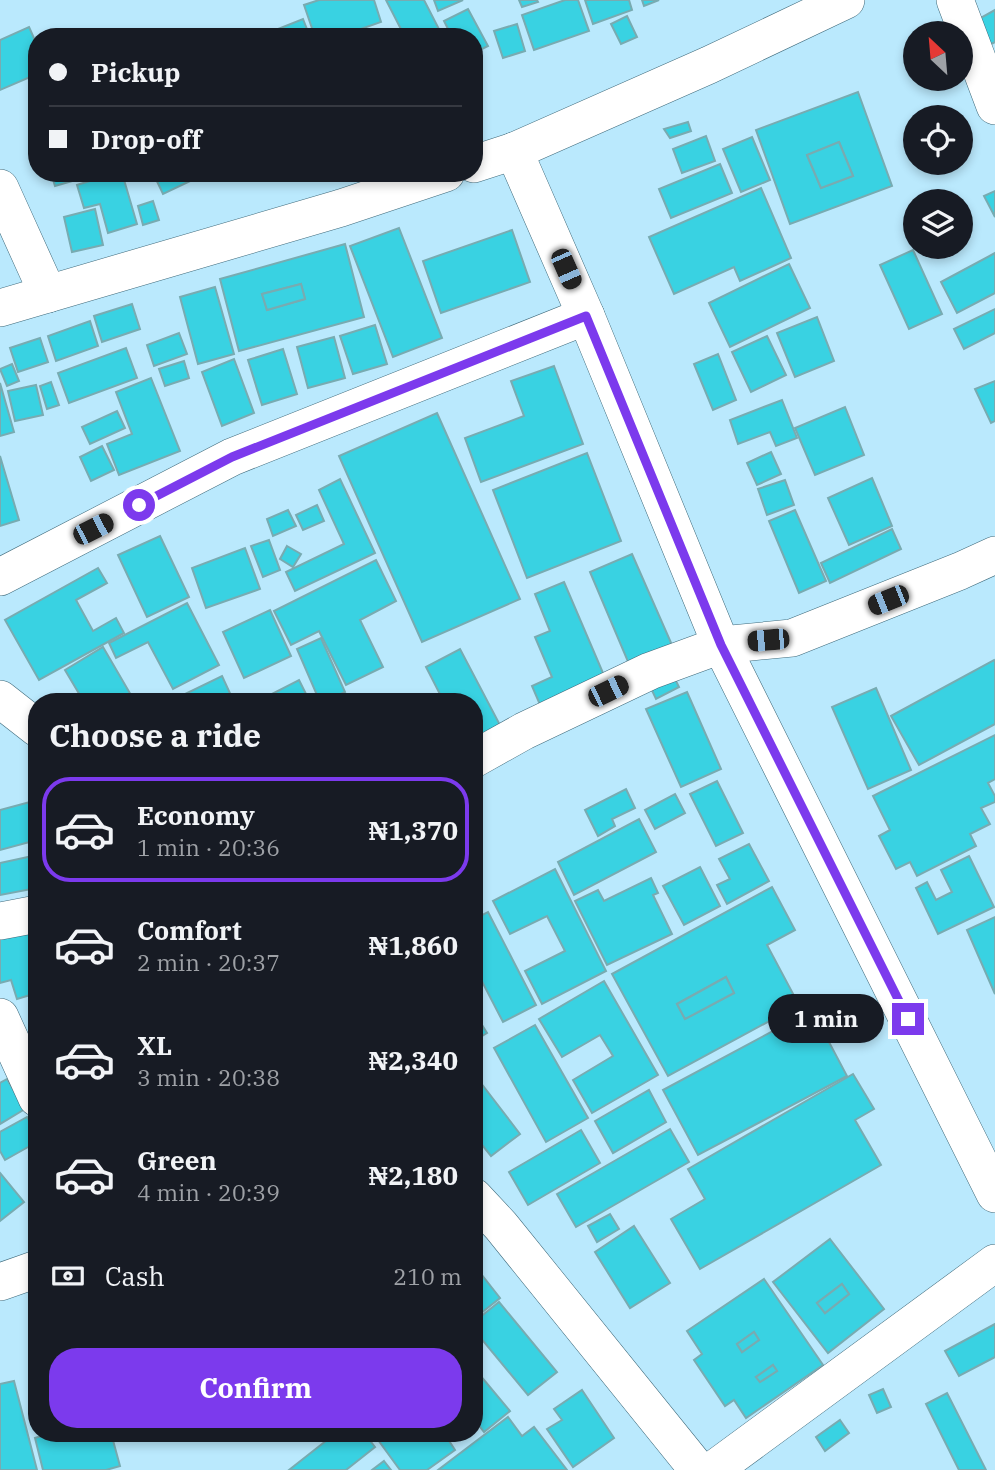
<!DOCTYPE html>
<meta charset="utf-8">
<style>
:root{--surface:#171b24;--page:#20242c;--text:#f1f3f6;--muted:#9ea1a6;--line:#363941;--accent:#7c3aed}
body{margin:0;font-family:"IBM Plex Serif",serif;background:var(--page);color:var(--text);height:100vh;display:flex;flex-direction:column;font-size:26px;white-space:nowrap}
*{box-sizing:border-box;margin:0}
p{font-size:23px;color:var(--muted)}
.icon{flex:none;width:38px;height:38px;fill:none;stroke:currentColor;stroke-width:2;stroke-linecap:round;stroke-linejoin:round}
.map{position:relative;flex:1;overflow:hidden}
.side{position:absolute;left:28px;top:693px;width:455px;height:749px;display:flex;flex-direction:column;background:var(--surface);border-radius:28px;box-shadow:0 4px 10px #0003}
.side>*{flex:none}
.banner{position:absolute;left:28px;top:28px;width:455px;height:154px;border-radius:28px;box-shadow:0 4px 10px #0003;display:grid;align-content:center;height:154px;padding:0 21px;background:var(--surface)}
.needle{width:46px;rotate:334deg}
.buttons{position:absolute;left:903px;top:21px;display:grid;gap:14px}
.buttons a{display:grid;place-items:center;width:70px;height:70px;border-radius:50%;background:var(--surface);box-shadow:0 4px 10px #0003;font-size:35px}
.end{position:absolute;width:32px;height:32px;margin:-16px;border:9px solid #7c3aed;background:#fff;box-shadow:0 0 0 4px #fff}
.from{border-radius:50%}
.bubble{position:absolute;height:49px;border-radius:24px;background:var(--surface);box-shadow:0 4px 10px #0003;font-size:23px;font-weight:700;line-height:49px;text-align:center}
.car{position:absolute;width:21px;height:42px;margin:-21px -10px;border-radius:9px;box-shadow:0 0 5px 2px #0007;background:linear-gradient(#222 24%,#8ab4d8 0 40%,#222 0 76%,#8ab4d8 0 86%,#222 0)}
.banner b{display:flex;align-items:center;gap:24px;height:66px;font-size:26px}
.banner b+b{border-top:2px solid var(--line)}
.banner i{width:18px;height:18px;background:var(--text)}
ul{padding:0;list-style:none}
li{display:flex;align-items:center;gap:21px;height:105px;margin:0 14px 10px;padding:0 7px;border:4px solid transparent;border-radius:28px}
li div{flex:1}
li b{display:block;font-size:26px}
li em{font-style:normal;font-weight:700}
li.selected{border-color:var(--accent)}
li>.icon{width:63px;height:63px;stroke-width:1.5}
h2{padding:0 21px;font-size:32px;line-height:84px}
.pay{display:flex;align-items:center;gap:18px;height:77px;padding:0 21px;font-size:26px}
.pay p{margin-inline-start:auto}
.cta{display:flex;gap:14px;margin-top:auto;padding:14px 21px}
.cta a{flex:1;height:80px;border-radius:28px;background:var(--accent);color:#fff;font-size:28px;font-weight:700;line-height:80px;text-align:center}
.map>svg:first-child{display:block}
</style>
<div class="map">
<svg width="995" height="1470" viewBox="0 0 995 1470">
<rect width="100%" height="100%" fill="#bae9fd"/>
<g fill="#39d2e2" stroke="#78abb1" stroke-width="2" fill-rule="evenodd">
<path d="M 319,0 L 374,0 L 381,22 L 338,37 L 315,37 L 304,5 Z"/>
<path d="M 386,0 L 424,0 L 443,37 L 405,37 Z"/>
<path d="M 434,0 L 463,0 L 438,11 Z"/>
<path d="M 519,0 L 537,0 L 538,2 L 522,7 Z"/>
<path d="M 565,0 L 578,0 L 589,31 L 534,50 L 522,15 Z"/>
<path d="M 585,0 L 629,0 L 632,10 L 593,24 Z"/>
<path d="M 642,0 L 659,0 L 644,6 Z"/>
<path d="M 468,9 L 488,46 L 474,53 L 474,37 L 452,37 L 444,21 Z"/>
<path d="M 995,10 L 995,42 L 982,49 L 970,24 Z"/>
<path d="M 627,16 L 637,37 L 621,44 L 611,24 Z"/>
<path d="M 303,19 L 310,37 L 258,37 Z"/>
<path d="M 517,24 L 525,51 L 503,58 L 494,31 Z"/>
<path d="M 29,27 L 37,45 L 37,74 L 0,90 L 0,40 Z"/>
<path d="M 858,92 L 892,186 L 790,224 L 756,130 ZM 839,142 L 853,176 L 821,188 L 807,155 Z"/>
<path d="M 37,96 L 37,119 L 32,98 Z"/>
<path d="M 688,122 L 691,131 L 670,138 L 664,129 Z"/>
<path d="M 706,136 L 715,161 L 682,173 L 673,149 Z"/>
<path d="M 752,137 L 770,180 L 741,192 L 723,149 Z"/>
<path d="M 839,142 L 853,176 L 821,188 L 807,155 Z"/>
<path d="M 720,164 L 732,193 L 671,218 L 659,189 Z"/>
<path d="M 51,173 L 100,173 L 55,186 Z"/>
<path d="M 115,173 L 122,173 L 137,224 L 108,233 L 100,204 L 84,208 L 77,185 Z"/>
<path d="M 153,173 L 207,173 L 163,194 Z"/>
<path d="M 761,188 L 791,258 L 740,281 L 734,267 L 674,294 L 649,237 Z"/>
<path d="M 995,191 L 995,217 L 984,196 Z"/>
<path d="M 153,201 L 159,220 L 143,225 L 138,206 Z"/>
<path d="M 95,209 L 103,245 L 72,252 L 64,217 Z"/>
<path d="M 399,228 L 442,338 L 393,357 L 350,246 Z"/>
<path d="M 512,230 L 530,282 L 441,313 L 423,261 Z"/>
<path d="M 345,244 L 364,317 L 239,351 L 220,279 ZM 301,284 L 305,299 L 267,310 L 262,294 Z"/>
<path d="M 913,250 L 942,314 L 909,329 L 880,265 Z"/>
<path d="M 995,253 L 995,293 L 957,313 L 941,282 Z"/>
<path d="M 789,264 L 810,308 L 730,347 L 709,303 Z"/>
<path d="M 301,284 L 305,299 L 267,310 L 262,294 Z"/>
<path d="M 215,287 L 234,354 L 198,364 L 180,297 Z"/>
<path d="M 132,304 L 140,329 L 102,342 L 94,316 Z"/>
<path d="M 995,309 L 995,333 L 964,349 L 954,329 Z"/>
<path d="M 817,317 L 834,361 L 795,377 L 777,333 Z"/>
<path d="M 90,321 L 98,346 L 56,361 L 48,336 Z"/>
<path d="M 375,325 L 387,364 L 353,374 L 340,336 Z"/>
<path d="M 179,333 L 187,354 L 154,366 L 147,345 Z"/>
<path d="M 767,336 L 786,375 L 751,392 L 732,352 Z"/>
<path d="M 334,337 L 345,378 L 308,388 L 297,347 Z"/>
<path d="M 40,338 L 48,362 L 18,372 L 10,348 Z"/>
<path d="M 126,348 L 137,378 L 69,403 L 58,373 Z"/>
<path d="M 283,349 L 297,394 L 262,405 L 248,360 Z"/>
<path d="M 718,354 L 736,400 L 713,410 L 694,364 Z"/>
<path d="M 234,359 L 254,413 L 222,426 L 202,372 Z"/>
<path d="M 184,361 L 189,378 L 165,386 L 159,369 Z"/>
<path d="M 12,364 L 19,381 L 7,386 L 0,369 Z"/>
<path d="M 554,366 L 583,444 L 481,482 L 465,438 L 524,416 L 511,381 Z"/>
<path d="M 151,378 L 180,451 L 119,475 L 107,444 L 132,434 L 116,392 Z"/>
<path d="M 995,381 L 995,421 L 991,423 L 975,389 Z"/>
<path d="M 51,382 L 59,405 L 47,409 L 40,386 Z"/>
<path d="M 0,383 L 14,432 L 0,436 Z"/>
<path d="M 36,385 L 43,415 L 15,421 L 8,391 Z"/>
<path d="M 782,400 L 797,438 L 776,446 L 770,432 L 738,444 L 730,420 Z"/>
<path d="M 845,407 L 864,455 L 815,475 L 795,428 Z"/>
<path d="M 117,411 L 125,428 L 90,444 L 82,427 Z"/>
<path d="M 437,413 L 520,599 L 422,642 L 339,456 Z"/>
<path d="M 102,446 L 114,470 L 91,481 L 80,457 Z"/>
<path d="M 771,452 L 781,474 L 757,485 L 747,463 Z"/>
<path d="M 587,453 L 621,541 L 527,578 L 493,490 Z"/>
<path d="M 0,456 L 19,520 L 0,526 Z"/>
<path d="M 872,478 L 892,526 L 849,545 L 828,498 Z"/>
<path d="M 340,479 L 375,553 L 295,591 L 286,572 L 344,544 L 319,490 Z"/>
<path d="M 785,480 L 794,505 L 767,515 L 758,489 Z"/>
<path d="M 317,505 L 324,521 L 303,530 L 296,515 Z"/>
<path d="M 288,510 L 296,526 L 273,536 L 267,519 Z"/>
<path d="M 795,510 L 826,581 L 799,593 L 769,521 Z"/>
<path d="M 892,529 L 901,549 L 830,583 L 821,563 Z"/>
<path d="M 160,536 L 189,597 L 147,617 L 118,555 Z"/>
<path d="M 269,540 L 280,570 L 263,577 L 251,546 Z"/>
<path d="M 287,546 L 301,554 L 293,567 L 280,559 Z"/>
<path d="M 245,548 L 260,589 L 206,608 L 192,568 Z"/>
<path d="M 632,554 L 672,645 L 629,664 L 590,572 Z"/>
<path d="M 376,560 L 396,601 L 360,620 L 383,667 L 346,685 L 319,631 L 291,645 L 274,611 Z"/>
<path d="M 98,568 L 107,583 L 76,600 L 93,631 L 116,618 L 124,633 L 39,680 L 5,620 Z"/>
<path d="M 564,582 L 606,680 L 541,707 L 532,686 L 552,677 L 535,637 L 550,631 L 535,594 Z"/>
<path d="M 187,603 L 219,665 L 173,689 L 148,642 L 116,658 L 109,643 Z"/>
<path d="M 270,610 L 291,656 L 244,678 L 223,632 Z"/>
<path d="M 321,638 L 345,692 L 324,702 L 320,702 L 297,649 Z"/>
<path d="M 103,647 L 135,702 L 84,702 L 65,670 Z"/>
<path d="M 460,649 L 501,727 L 474,741 L 474,702 L 444,702 L 426,667 Z"/>
<path d="M 994,660 L 995,662 L 995,724 L 919,765 L 891,716 Z"/>
<path d="M 672,673 L 679,687 L 656,699 L 649,684 Z"/>
<path d="M 222,676 L 234,702 L 184,702 L 181,696 Z"/>
<path d="M 299,680 L 310,702 L 268,702 L 266,697 Z"/>
<path d="M 876,688 L 911,770 L 868,789 L 832,707 Z"/>
<path d="M 687,692 L 721,769 L 681,787 L 646,709 Z"/>
<path d="M 995,735 L 995,779 L 988,783 L 995,796 L 995,802 L 981,808 L 990,824 L 970,834 L 976,846 L 917,876 L 910,862 L 896,869 L 879,836 L 890,830 L 873,796 Z"/>
<path d="M 717,781 L 743,833 L 716,846 L 690,794 Z"/>
<path d="M 626,789 L 635,808 L 612,819 L 615,826 L 598,836 L 585,810 Z"/>
<path d="M 675,794 L 685,813 L 655,829 L 645,810 Z"/>
<path d="M 30,802 L 37,826 L 37,840 L 0,850 L 0,810 Z"/>
<path d="M 639,819 L 656,852 L 574,895 L 558,862 Z"/>
<path d="M 749,844 L 769,881 L 727,904 L 717,885 L 730,879 L 719,859 Z"/>
<path d="M 37,855 L 37,888 L 0,895 L 0,863 Z"/>
<path d="M 969,856 L 994,907 L 938,934 L 916,888 L 927,882 L 936,900 L 952,892 L 941,870 Z"/>
<path d="M 700,867 L 720,906 L 684,925 L 663,886 Z"/>
<path d="M 555,869 L 606,971 L 542,1004 L 525,971 L 565,951 L 547,916 L 510,934 L 493,901 Z"/>
<path d="M 651,878 L 658,893 L 653,895 L 672,934 L 607,965 L 575,901 L 598,890 L 604,901 Z"/>
<path d="M 772,887 L 795,930 L 767,945 L 799,1005 L 668,1076 L 612,974 ZM 726,977 L 734,993 L 685,1019 L 677,1004 Z"/>
<path d="M 488,912 L 536,1005 L 503,1022 L 474,966 L 474,919 Z"/>
<path d="M 995,917 L 995,994 L 967,930 Z"/>
<path d="M 34,927 L 37,937 L 37,993 L 17,999 L 11,980 L 0,983 L 0,937 Z"/>
<path d="M 726,977 L 734,993 L 685,1019 L 677,1004 Z"/>
<path d="M 604,981 L 658,1075 L 592,1113 L 573,1080 L 613,1056 L 600,1035 L 562,1057 L 539,1019 Z"/>
<path d="M 812,1010 L 847,1076 L 698,1155 L 663,1090 Z"/>
<path d="M 477,1017 L 487,1033 L 474,1041 L 474,1019 Z"/>
<path d="M 535,1025 L 588,1118 L 546,1142 L 494,1048 Z"/>
<path d="M 474,1074 L 520,1134 L 491,1156 L 474,1135 Z"/>
<path d="M 853,1074 L 874,1109 L 855,1120 L 881,1165 L 700,1269 L 671,1219 L 705,1199 L 688,1169 Z"/>
<path d="M 7,1079 L 25,1109 L 0,1124 L 0,1083 Z"/>
<path d="M 649,1090 L 666,1122 L 613,1153 L 595,1121 Z"/>
<path d="M 27,1117 L 37,1134 L 37,1142 L 5,1160 L 0,1151 L 0,1132 Z"/>
<path d="M 670,1129 L 689,1162 L 576,1227 L 557,1194 Z"/>
<path d="M 581,1130 L 600,1163 L 528,1205 L 509,1172 Z"/>
<path d="M 0,1173 L 24,1202 L 0,1221 Z"/>
<path d="M 610,1214 L 619,1229 L 597,1242 L 588,1226 Z"/>
<path d="M 634,1226 L 670,1283 L 630,1308 L 595,1252 Z"/>
<path d="M 830,1239 L 884,1309 L 828,1353 L 773,1282 ZM 842,1284 L 849,1294 L 825,1313 L 817,1303 Z"/>
<path d="M 474,1265 L 500,1298 L 475,1318 L 474,1317 Z"/>
<path d="M 764,1279 L 823,1365 L 746,1418 L 734,1400 L 725,1406 L 694,1360 L 702,1354 L 687,1331 ZM 754,1332 L 759,1340 L 742,1352 L 737,1344 ZM 773,1365 L 777,1371 L 760,1382 L 756,1377 Z"/>
<path d="M 842,1284 L 849,1294 L 825,1313 L 817,1303 Z"/>
<path d="M 499,1302 L 557,1372 L 528,1395 L 474,1330 L 474,1322 Z"/>
<path d="M 995,1324 L 995,1357 L 959,1376 L 945,1351 Z"/>
<path d="M 754,1332 L 759,1340 L 742,1352 L 737,1344 Z"/>
<path d="M 773,1365 L 777,1371 L 760,1382 L 756,1377 Z"/>
<path d="M 474,1368 L 510,1411 L 484,1432 L 474,1419 Z"/>
<path d="M 14,1381 L 37,1470 L 0,1470 L 0,1384 Z"/>
<path d="M 883,1389 L 891,1407 L 877,1413 L 869,1395 Z"/>
<path d="M 582,1390 L 614,1438 L 573,1467 L 547,1429 L 562,1420 L 554,1409 Z"/>
<path d="M 947,1393 L 986,1470 L 959,1470 L 926,1404 Z"/>
<path d="M 508,1417 L 522,1436 L 534,1427 L 567,1470 L 438,1470 Z"/>
<path d="M 840,1420 L 849,1433 L 825,1451 L 816,1437 Z"/>
<path d="M 51,1433 L 111,1433 L 120,1466 L 106,1470 L 43,1470 L 35,1438 Z"/>
<path d="M 336,1433 L 364,1433 L 375,1447 L 346,1470 L 289,1470 Z"/>
<path d="M 373,1433 L 444,1433 L 455,1450 L 427,1470 L 400,1470 Z"/>
<path d="M 384,1461 L 391,1470 L 372,1470 Z"/>
</g>
<g fill="none" stroke-linecap="round" stroke-linejoin="round">
<defs>
<g id="minor">
<path d="M 955,0 L 995,106"/>
<path d="M 514,151 L 586,316 L 721,645 L 995,1194"/>
<path d="M 474,164 L 514,151 L 709,65 L 846,0"/>
<path d="M 0,188 L 48,294"/>
<path d="M 0,308 L 341,208 L 446,173"/>
<path d="M 0,577 L 232,457 L 586,316"/>
<path d="M 0,699 L 37,728"/>
<path d="M 474,759 L 524,731 L 650,671 L 721,645 L 792,638 L 960,571 L 995,555"/>
<path d="M 0,921 L 37,914"/>
<path d="M 0,1017 L 37,1098"/>
<path d="M 474,1197 L 501,1226 L 698,1470"/>
<path d="M 0,1282 L 37,1269"/>
<path d="M 713,1470 L 995,1263"/>
</g>
</defs>
<use href="#minor" stroke="#3f6a7b" stroke-width="38"/>
<use href="#minor" stroke="#fff" stroke-width="37"/>
</g>
<g fill="none" stroke-linecap="round" stroke-linejoin="round">
<path stroke="#7c3aed" stroke-width="9" d="M 139,505 L 232,457 L 586,316 L 721,645 L 908,1019"/>
</g>
</svg>
<div class="buttons">
<a><svg class="needle" viewBox="-14 -14 28 28"><path d="M0-13l5 13h-10z" fill="#e53935"/><path d="M0 13l5-13h-10z" fill="#9ea1a6"/></svg></a>
<a><svg class="icon" aria-label="locate" viewBox="0 0 24 24"><circle cx="12" cy="12" r="6"/><path d="M12 2v4M12 18v4M2 12h4M18 12h4"/></svg></a>
<a><svg class="icon" aria-label="layers" viewBox="0 0 24 24"><path d="M12 4l9 5-9 5-9-5zM3 14l9 5 9-5"/></svg></a>
</div>
<i class="end from" style="left:139px;top:505px"></i>
<i class="end" style="left:908px;top:1019px"></i>
<div class="bubble" style="left:768px;top:994px;width:116px">1 min</div>
<i class="car" style="left:566px;top:269px;rotate:156deg"></i>
<i class="car" style="left:93px;top:529px;rotate:63deg"></i>
<i class="car" style="left:888px;top:600px;rotate:248deg"></i>
<i class="car" style="left:768px;top:640px;rotate:265deg"></i>
<i class="car" style="left:608px;top:691px;rotate:64deg"></i>
<div class="banner">
<b><i class="from"></i>Pickup</b>
<b><i></i>Drop-off</b>
</div>
<section class="side">
<h2>Choose a ride</h2>
<ul>
<li class="selected"><svg class="icon" aria-label="car" viewBox="0 0 24 24"><path d="M5 17H2v-5l4-1 3-4h7l3 4 3 1v5h-3M9 17h6M6 11h13"/><circle cx="7" cy="17" r="2"/><circle cx="17" cy="17" r="2"/></svg><div><b>Economy</b><p>1 min · 20:36</p></div><em>₦1,370</em></li>
<li><svg class="icon" aria-label="car" viewBox="0 0 24 24"><path d="M5 17H2v-5l4-1 3-4h7l3 4 3 1v5h-3M9 17h6M6 11h13"/><circle cx="7" cy="17" r="2"/><circle cx="17" cy="17" r="2"/></svg><div><b>Comfort</b><p>2 min · 20:37</p></div><em>₦1,860</em></li>
<li><svg class="icon" aria-label="car" viewBox="0 0 24 24"><path d="M5 17H2v-5l4-1 3-4h7l3 4 3 1v5h-3M9 17h6M6 11h13"/><circle cx="7" cy="17" r="2"/><circle cx="17" cy="17" r="2"/></svg><div><b>XL</b><p>3 min · 20:38</p></div><em>₦2,340</em></li>
<li><svg class="icon" aria-label="car" viewBox="0 0 24 24"><path d="M5 17H2v-5l4-1 3-4h7l3 4 3 1v5h-3M9 17h6M6 11h13"/><circle cx="7" cy="17" r="2"/><circle cx="17" cy="17" r="2"/></svg><div><b>Green</b><p>4 min · 20:39</p></div><em>₦2,180</em></li>
</ul>
<div class="pay"><svg class="icon" aria-label="cash" viewBox="0 0 24 24"><path d="M3 7h18v10H3z"/><circle cx="12" cy="12" r="2"/></svg>Cash<p>210 m</p></div>
<div class="cta"><a>Confirm</a></div>
</section>
</div>
